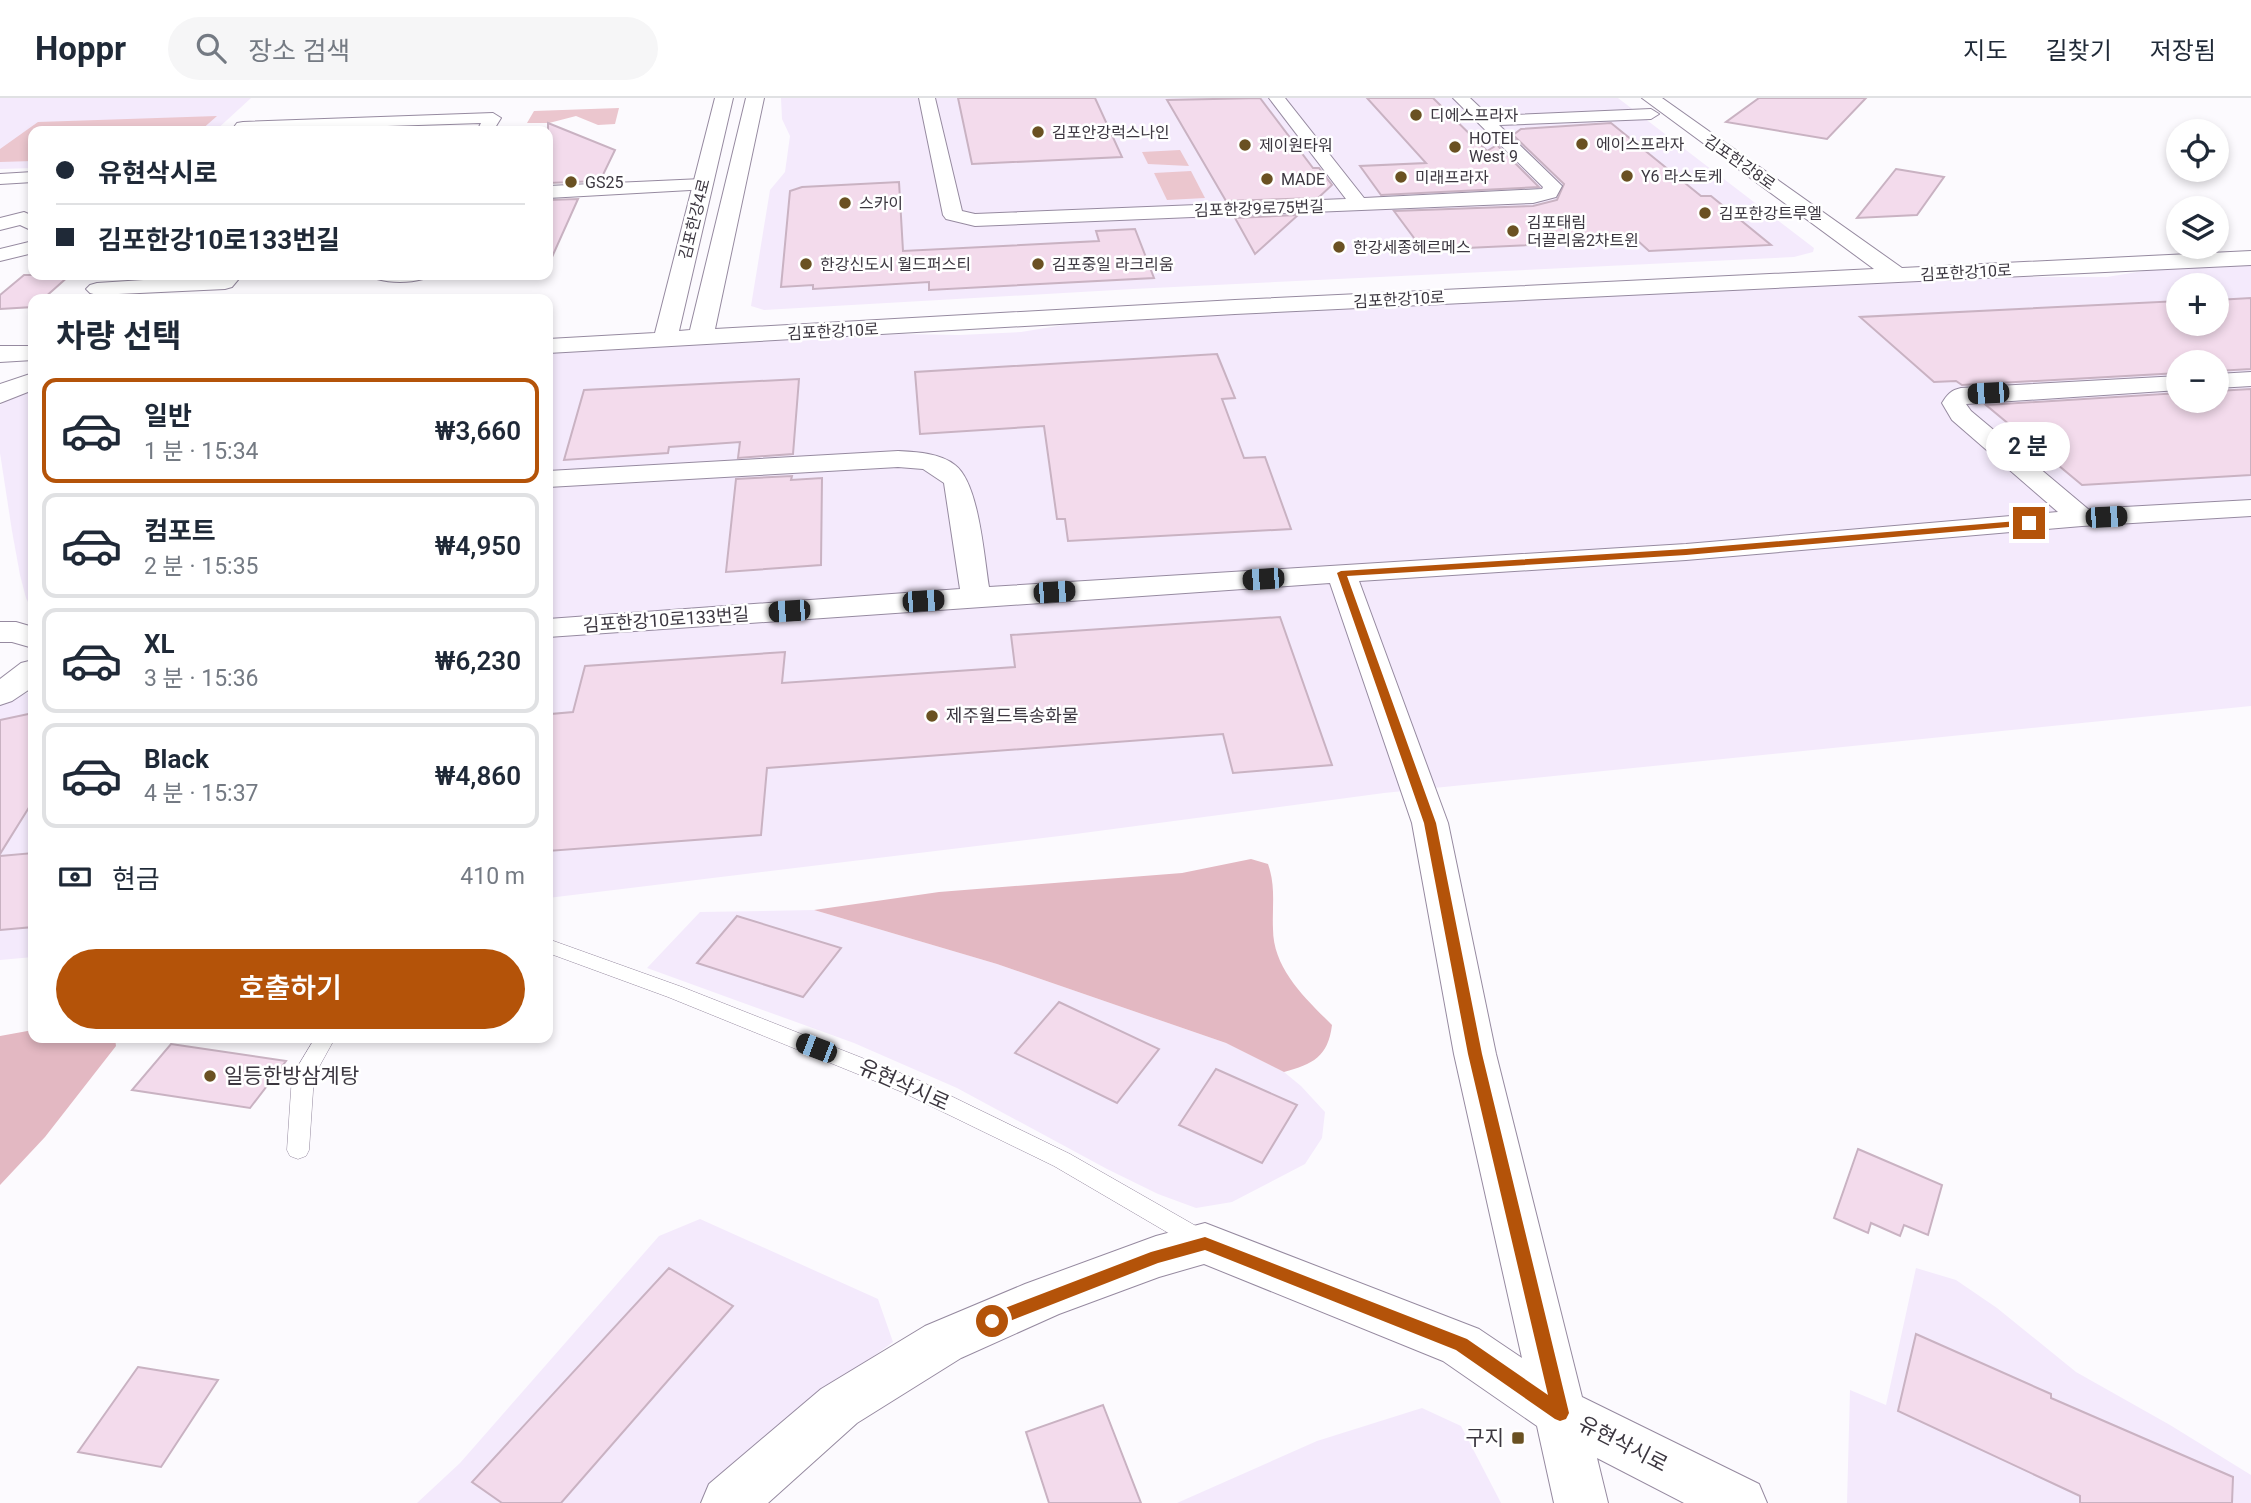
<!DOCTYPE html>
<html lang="ko">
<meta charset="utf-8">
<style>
:root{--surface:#fff;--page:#f6f6f7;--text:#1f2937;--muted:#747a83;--line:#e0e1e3;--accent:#b45309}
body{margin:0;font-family:Roboto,"Noto Sans KR",sans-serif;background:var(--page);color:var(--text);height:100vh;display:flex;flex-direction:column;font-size:26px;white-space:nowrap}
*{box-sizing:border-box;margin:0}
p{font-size:23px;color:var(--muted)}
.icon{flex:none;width:38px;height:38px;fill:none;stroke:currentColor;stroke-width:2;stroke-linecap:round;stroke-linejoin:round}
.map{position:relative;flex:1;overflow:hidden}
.drawer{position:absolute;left:28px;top:196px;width:525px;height:749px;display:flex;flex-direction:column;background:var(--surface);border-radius:14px;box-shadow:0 4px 10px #0003}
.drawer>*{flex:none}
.hud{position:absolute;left:28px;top:28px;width:525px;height:154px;border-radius:14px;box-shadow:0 4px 10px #0003;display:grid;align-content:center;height:154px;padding:0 28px;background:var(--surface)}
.tools{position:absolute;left:2166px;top:21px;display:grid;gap:14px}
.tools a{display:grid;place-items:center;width:63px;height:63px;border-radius:50%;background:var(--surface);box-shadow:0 4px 10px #0003;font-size:35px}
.end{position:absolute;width:32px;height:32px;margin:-16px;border:9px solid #b45309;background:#fff;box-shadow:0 0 0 4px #fff}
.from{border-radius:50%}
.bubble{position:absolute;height:49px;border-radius:24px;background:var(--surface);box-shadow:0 4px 10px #0003;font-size:23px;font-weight:600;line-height:49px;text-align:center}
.car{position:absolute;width:21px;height:42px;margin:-21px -10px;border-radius:9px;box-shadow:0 0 5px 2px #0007;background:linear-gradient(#222 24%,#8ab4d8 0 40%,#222 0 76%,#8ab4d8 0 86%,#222 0)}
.hud b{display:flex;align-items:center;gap:24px;height:66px;font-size:26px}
.hud b+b{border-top:2px solid var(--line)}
.hud i{width:18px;height:18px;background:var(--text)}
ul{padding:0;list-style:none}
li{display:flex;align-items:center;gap:21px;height:105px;margin:0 14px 10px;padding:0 14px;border:4px solid var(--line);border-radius:14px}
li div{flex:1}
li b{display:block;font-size:26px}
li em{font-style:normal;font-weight:600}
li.current{border-color:var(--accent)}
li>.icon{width:63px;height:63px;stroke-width:1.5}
h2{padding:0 28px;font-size:32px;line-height:84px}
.pay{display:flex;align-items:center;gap:18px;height:77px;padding:0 28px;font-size:26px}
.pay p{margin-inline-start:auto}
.primary-button{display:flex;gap:14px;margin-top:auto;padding:14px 28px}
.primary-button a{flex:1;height:80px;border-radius:42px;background:var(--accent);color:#fff;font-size:28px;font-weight:600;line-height:80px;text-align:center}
header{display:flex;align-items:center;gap:42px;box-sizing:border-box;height:98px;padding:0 35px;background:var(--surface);border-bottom:2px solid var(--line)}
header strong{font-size:33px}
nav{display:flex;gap:38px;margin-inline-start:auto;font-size:24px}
.search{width:490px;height:63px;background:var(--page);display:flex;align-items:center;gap:18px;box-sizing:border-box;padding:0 24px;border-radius:38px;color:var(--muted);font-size:26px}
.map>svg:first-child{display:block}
</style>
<header>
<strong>Hoppr</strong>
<div class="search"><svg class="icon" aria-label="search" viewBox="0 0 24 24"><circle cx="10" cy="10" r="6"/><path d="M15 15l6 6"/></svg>장소 검색</div>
<nav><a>지도</a><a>길찾기</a><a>저장됨</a></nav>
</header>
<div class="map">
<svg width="2251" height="1405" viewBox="0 0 2251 1405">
<rect width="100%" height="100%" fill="#fcfafe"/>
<g fill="#f4eafc" fill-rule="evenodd">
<path d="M 0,0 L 251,0 L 215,33 L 33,33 L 33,70 L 0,71 Z"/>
<path d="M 781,0 L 1618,0 L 1814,150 L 1813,154 L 1794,159 L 1133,191 L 764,212 L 751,208 L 770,92 L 785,74 L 790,38 L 782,21 Z"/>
<path d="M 2251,167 L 2251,608 L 1384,695 L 1068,737 L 548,800 L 548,255 L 902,236 L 959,237 L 1021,234 L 1082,224 L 2004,179 L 2107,179 L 2149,172 ZM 2179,187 L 2217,187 L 2217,226 L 2179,226 ZM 2179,264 L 2217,264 L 2217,303 L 2179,303 Z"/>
<path d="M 33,289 L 33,514 L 26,500 L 20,477 L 12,433 L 0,355 L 0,307 L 10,299 Z"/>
<path d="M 33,593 L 33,859 L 0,862 L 0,605 Z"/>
<path d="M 814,812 L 997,866 L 1226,945 L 1284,974 L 1301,988 L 1325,1014 L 1322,1040 L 1305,1066 L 1232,1104 L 1196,1110 L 1158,1096 L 1107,1071 L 957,990 L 854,945 L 647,870 L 700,814 Z"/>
<path d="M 700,1121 L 878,1201 L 893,1244 L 822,1296 L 721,1383 L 700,1405 L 417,1405 L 460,1365 L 659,1138 Z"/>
<path d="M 1916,1170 L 1956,1182 L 1997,1210 L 2076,1274 L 2170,1327 L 2251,1377 L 2251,1405 L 1847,1405 L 1850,1292 L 1886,1307 Z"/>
<path d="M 1422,1310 L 1461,1328 L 1501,1405 L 1177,1405 L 1317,1343 Z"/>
</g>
<g fill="#ebc6ce">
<path d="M 619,10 L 615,26 L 598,27 L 576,18 L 549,25 L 527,25 L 534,13 Z"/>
<path d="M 217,18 L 200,33 L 33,33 L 33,63 L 0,64 L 0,51 L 38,24 Z"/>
<path d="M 1180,52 L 1189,68 L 1148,66 L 1142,54 Z"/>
<path d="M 1191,73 L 1205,100 L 1167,102 L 1154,75 Z"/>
</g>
<g fill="#e3b8c2">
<path d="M 1251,761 L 1268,766 C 1276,789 1272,808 1273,831 C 1273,871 1306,901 1332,927 C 1328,959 1313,966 1284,974 L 1226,945 L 997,866 L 814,812 L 939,794 L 1182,775 Z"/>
<path d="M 33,932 L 33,940 L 115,940 L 116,948 L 45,1039 L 0,1087 L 0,938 Z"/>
</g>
<g fill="#f3dbec" stroke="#c9b2c2" stroke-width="2">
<path d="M 958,0 L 1095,0 L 1122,59 L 972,66 Z"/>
<path d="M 1260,0 L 1313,70 L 1319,70 L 1332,87 L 1318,100 L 1226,103 L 1167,2 Z"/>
<path d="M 1367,0 L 1433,0 L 1487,53 L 1497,47 L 1539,89 L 1381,97 L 1360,68 L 1426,65 Z"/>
<path d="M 1759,0 L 1866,0 L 1827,41 L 1726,24 Z"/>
<path d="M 548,25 L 615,52 L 600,83 L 548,85 Z"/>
<path d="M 1611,25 L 1701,98 L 1711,98 L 1771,147 L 1649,153 L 1637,142 L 1423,152 L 1394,113 L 1533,108 L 1557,102 L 1564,86 L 1513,37 L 1521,31 Z"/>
<path d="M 1896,71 L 1944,79 L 1917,117 L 1857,120 Z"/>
<path d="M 899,84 L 903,153 L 1099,143 L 1096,133 L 1135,131 L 1154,180 L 929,192 L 929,184 L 813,191 L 813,187 L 781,189 L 790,93 L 802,89 Z"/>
<path d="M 578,101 L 548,168 L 548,102 Z"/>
<path d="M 1298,117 L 1255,156 L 1235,120 Z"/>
<path d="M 24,177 L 70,177 L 43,201 L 33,201 L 33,209 L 0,211 L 0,197 Z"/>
<path d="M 2251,200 L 2251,271 L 2217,273 L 2217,264 L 2179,264 L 2179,275 L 1962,287 L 1956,283 L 1934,284 L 1860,219 L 2179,203 L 2179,226 L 2217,226 L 2217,202 Z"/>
<path d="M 1217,256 L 1235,300 L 1222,301 L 1244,360 L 1265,359 L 1291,431 L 1068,443 L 1065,421 L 1057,421 L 1044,328 L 920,336 L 915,274 Z"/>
<path d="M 799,281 L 793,356 L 738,360 L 740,344 L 669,349 L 668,355 L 564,362 L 584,292 Z"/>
<path d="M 2251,291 L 2251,377 L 2082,387 L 1986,307 L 2179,295 L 2179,303 L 2217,303 L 2217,293 Z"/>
<path d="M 792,378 L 791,382 L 822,380 L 821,467 L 726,474 L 736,381 Z"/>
<path d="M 1280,519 L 1332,667 L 1233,675 L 1223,636 L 767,670 L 761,737 L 548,753 L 548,628 L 551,616 L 573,614 L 585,568 L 785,554 L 782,585 L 1015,569 L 1011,537 Z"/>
<path d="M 33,615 L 33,703 L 0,756 L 0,622 Z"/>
<path d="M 33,755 L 33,829 L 0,832 L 0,758 Z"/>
<path d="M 737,818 L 841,850 L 803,899 L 697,865 Z"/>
<path d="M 1059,904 L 1159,951 L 1117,1005 L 1015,955 Z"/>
<path d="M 171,946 L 286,963 L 250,1010 L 132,992 Z"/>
<path d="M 1216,971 L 1297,1007 L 1262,1065 L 1179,1027 Z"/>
<path d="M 1858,1051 L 1942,1087 L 1928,1137 L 1904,1127 L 1900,1138 L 1871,1125 L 1868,1135 L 1834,1120 Z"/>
<path d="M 669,1170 L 733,1208 L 561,1405 L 502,1405 L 472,1384 Z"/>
<path d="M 1916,1236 L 2051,1296 L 2051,1300 L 2233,1379 L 2232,1405 L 2080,1405 L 2080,1398 L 1898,1313 Z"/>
<path d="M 138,1269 L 218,1282 L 161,1369 L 78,1354 Z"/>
<path d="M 1103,1307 L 1141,1405 L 1049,1405 L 1026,1334 Z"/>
</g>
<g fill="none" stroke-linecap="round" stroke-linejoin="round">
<defs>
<g id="service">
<path d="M 548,841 L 682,889 L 918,982 L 1070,1056 L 1210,1136 L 1214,1143 L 1210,1150 L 1202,1153 L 1194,1150 L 1054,1068 L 902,994 L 668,899 L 548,855 Z"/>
<path d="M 315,940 L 335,940 L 314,978 L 309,1052 L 306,1058 L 298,1061 L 290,1058 L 287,1052 L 292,978 Z"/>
</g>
<g id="minor">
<path d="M 919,0 L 935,0 L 962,113 L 975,116 L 1346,101 L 1269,0 L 1285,0 L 1364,100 L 1542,91 L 1543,89 L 1453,0 L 1470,0 L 1489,18 L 1651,11 L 1659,16 L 1651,21 L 1499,27 L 1562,88 L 1556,99 L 1533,105 L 975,128 L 946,121 L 943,117 Z"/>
<path d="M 493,15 L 501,20 L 493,33 L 477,33 L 481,25 L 231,33 L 237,25 L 243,24 Z"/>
<path d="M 33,74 L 33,84 L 0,86 L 0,76 Z"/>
<path d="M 702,81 L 711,87 L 708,91 L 548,100 L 548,88 Z"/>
<path d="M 24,114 L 33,118 L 33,133 L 20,127 L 0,132 L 0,120 Z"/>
<path d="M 33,143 L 33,155 L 0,163 L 0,151 Z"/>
<path d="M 221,177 L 242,177 L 232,189 L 225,191 L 97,197 L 90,195 L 86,191 L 90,187 L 97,185 Z"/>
<path d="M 374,177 L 426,177 L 423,181 C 409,185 391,185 377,181 Z"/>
<path d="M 2251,274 L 2251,288 L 2217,290 L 2217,276 Z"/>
<path d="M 2179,278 L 2179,292 L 1966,306 L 1971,313 L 2088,411 L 2251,402 L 2251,418 L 2082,428 L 1686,462 L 1359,483 L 1448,725 L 1496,956 L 1582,1299 L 1759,1386 L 1767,1405 L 1684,1405 L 1597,1360 L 1608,1405 L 1554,1405 L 1537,1328 L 1443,1263 L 1204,1166 L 1159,1179 L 1059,1216 L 961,1260 L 857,1325 L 768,1405 L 701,1405 L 709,1386 L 821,1291 L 925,1228 L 1025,1186 L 1156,1138 L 1205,1125 L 1479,1231 L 1522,1260 L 1454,956 L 1412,725 L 1330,485 L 548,539 L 548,521 L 960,491 L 944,385 L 923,371 L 898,369 L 548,389 L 548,373 L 898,353 C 917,354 940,355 955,367 C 979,385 984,459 989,489 L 1686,446 L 2058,414 L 1952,322 L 1942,305 C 1947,297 1951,292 1961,290 Z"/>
</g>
<g id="tertiary">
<path d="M 715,0 L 733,0 L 679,233 L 690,232 L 746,0 L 764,0 L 715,231 L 1235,202 L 1874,171 L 1642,0 L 1662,0 L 1902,170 L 2251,153 L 2251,167 L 1235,216 L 548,255 L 548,241 L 655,235 Z"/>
<path d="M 0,248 L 33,248 L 33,262 L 0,264 Z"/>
<path d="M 33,275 L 33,292 L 0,305 L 0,286 Z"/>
<path d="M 0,524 L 16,524 L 33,529 L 33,550 L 12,544 L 0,544 Z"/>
<path d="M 33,562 L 33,589 L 12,603 L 0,607 L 0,581 L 21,565 Z"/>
</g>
</defs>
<use href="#service" stroke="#968aa0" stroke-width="1"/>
<use href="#minor" stroke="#968aa0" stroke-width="2"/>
<use href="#tertiary" stroke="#968aa0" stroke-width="2"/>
<use href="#service" fill="#fff" fill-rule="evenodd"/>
<use href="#minor" fill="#fff" fill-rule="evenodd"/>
<use href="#tertiary" fill="#fff" fill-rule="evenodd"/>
</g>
<path fill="#b45309" d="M 2029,422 L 2032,423 L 2032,427 L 1686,457 L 1347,478 L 1436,725 L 1482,956 L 1569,1315 L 1566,1321 L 1560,1323 L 1555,1321 L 1456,1252 L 1205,1152 L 1158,1165 L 992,1230 L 987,1228 L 984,1223 L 987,1217 L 1151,1154 L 1205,1139 L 1467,1241 L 1548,1297 L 1468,956 L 1424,725 L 1337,475 L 1341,473 L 1686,451 Z"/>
<g fill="#6a5122" stroke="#fff" stroke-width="2.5">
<circle cx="1416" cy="17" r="7"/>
<circle cx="1038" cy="34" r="7"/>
<circle cx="1582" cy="46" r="7"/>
<circle cx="1245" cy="47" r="7"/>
<circle cx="1455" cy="49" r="7"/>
<circle cx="1627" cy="78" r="7"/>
<circle cx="1401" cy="79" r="7"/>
<circle cx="1267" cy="81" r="7"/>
<circle cx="571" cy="84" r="7"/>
<circle cx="845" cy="105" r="7"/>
<circle cx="1705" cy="115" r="7"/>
<circle cx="1513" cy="133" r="7"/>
<circle cx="1339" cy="149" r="7"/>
<circle cx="806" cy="166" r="7"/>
<circle cx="1038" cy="166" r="7"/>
<circle cx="932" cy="618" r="7"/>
<circle cx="210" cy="978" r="7"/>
<rect x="1511" y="1333" width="14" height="14" rx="3.5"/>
</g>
<g text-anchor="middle" stroke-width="5" stroke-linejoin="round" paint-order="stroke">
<g font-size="16" fill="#3c3740" stroke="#fff" text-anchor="start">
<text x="1430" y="23">디에스프라자</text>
<text x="1052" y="40">김포안강럭스나인</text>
<text x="1469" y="46">HOTEL<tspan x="1469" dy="18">West 9</tspan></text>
<text x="1596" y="52">에이스프라자</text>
<text x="1259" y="53">제이원타워</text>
<text x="1641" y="84">Y6 라스토케</text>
<text x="1415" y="85">미래프라자</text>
<text x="1281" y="87">MADE</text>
<text x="585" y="90">GS25</text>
<text x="859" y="111">스카이</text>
<text x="1719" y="121">김포한강트루엘</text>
<text x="1527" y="130">김포태림<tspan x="1527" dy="18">더끌리움2차트윈</tspan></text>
<text x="1353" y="155">한강세종헤르메스</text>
<text x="820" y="172">한강신도시 월드퍼스티</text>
<text x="1052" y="172">김포중일 라크리움</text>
</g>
<g font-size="16" fill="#3c3740" stroke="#fff">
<text transform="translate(1740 64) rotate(35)" y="6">김포한강8로</text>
<text transform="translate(1259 110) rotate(-2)" y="6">김포한강9로75번길</text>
<text transform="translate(694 121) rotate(-76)" y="6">김포한강4로</text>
<text transform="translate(1966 174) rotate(-3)" y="6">김포한강10로</text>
<text transform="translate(1399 201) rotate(-3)" y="6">김포한강10로</text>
<text transform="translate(833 233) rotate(-3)" y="6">김포한강10로</text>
</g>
<g font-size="18" fill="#3c3740" stroke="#fff">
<text transform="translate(666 522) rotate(-4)" y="6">김포한강10로133번길</text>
</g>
<g font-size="18" fill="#3c3740" stroke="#fff" text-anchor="start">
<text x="946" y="624">제주월드특송화물</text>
</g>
<g font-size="21" fill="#3c3740" stroke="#fff" text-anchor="start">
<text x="224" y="985">일등한방삼계탕</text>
<text x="1504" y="1347" text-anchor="end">구지</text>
</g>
<g font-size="21" fill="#3c3740" stroke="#fff">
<text transform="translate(904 987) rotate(24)" y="7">유현삭시로</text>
<text transform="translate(1623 1346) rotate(27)" y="7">유현삭시로</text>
</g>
</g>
</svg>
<div class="tools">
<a><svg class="icon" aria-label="locate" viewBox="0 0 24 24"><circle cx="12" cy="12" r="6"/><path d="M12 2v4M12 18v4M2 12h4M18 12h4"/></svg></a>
<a><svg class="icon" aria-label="layers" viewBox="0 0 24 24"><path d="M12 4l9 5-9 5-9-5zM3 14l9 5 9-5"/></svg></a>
<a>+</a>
<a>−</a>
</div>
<i class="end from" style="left:992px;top:1223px"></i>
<i class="end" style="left:2029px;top:425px"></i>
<div class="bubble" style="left:1986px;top:324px;width:84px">2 분</div>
<i class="car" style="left:1988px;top:295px;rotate:267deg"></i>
<i class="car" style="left:2106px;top:419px;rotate:87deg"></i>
<i class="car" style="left:1263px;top:481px;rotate:266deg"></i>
<i class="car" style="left:1054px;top:494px;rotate:86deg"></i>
<i class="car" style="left:923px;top:503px;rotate:86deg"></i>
<i class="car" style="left:789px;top:513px;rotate:266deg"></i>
<i class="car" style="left:816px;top:950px;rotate:291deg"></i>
<div class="hud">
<b><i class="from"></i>유현삭시로</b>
<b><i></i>김포한강10로133번길</b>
</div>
<section class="drawer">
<h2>차량 선택</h2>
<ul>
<li class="current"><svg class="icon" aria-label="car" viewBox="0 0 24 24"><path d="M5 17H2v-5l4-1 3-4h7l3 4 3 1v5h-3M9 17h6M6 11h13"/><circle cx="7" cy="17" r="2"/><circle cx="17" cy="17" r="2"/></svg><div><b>일반</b><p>1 분 · 15:34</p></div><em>₩3,660</em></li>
<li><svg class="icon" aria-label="car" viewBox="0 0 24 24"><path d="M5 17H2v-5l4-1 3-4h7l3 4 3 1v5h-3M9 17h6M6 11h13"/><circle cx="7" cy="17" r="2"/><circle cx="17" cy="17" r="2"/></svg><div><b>컴포트</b><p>2 분 · 15:35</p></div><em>₩4,950</em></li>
<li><svg class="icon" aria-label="car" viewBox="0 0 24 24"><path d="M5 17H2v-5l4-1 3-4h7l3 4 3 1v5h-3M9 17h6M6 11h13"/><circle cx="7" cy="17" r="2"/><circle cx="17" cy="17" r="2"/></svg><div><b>XL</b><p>3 분 · 15:36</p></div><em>₩6,230</em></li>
<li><svg class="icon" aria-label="car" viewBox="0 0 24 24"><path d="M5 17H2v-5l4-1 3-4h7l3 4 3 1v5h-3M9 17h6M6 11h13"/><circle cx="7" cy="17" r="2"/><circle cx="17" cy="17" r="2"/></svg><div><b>Black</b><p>4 분 · 15:37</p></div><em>₩4,860</em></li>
</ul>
<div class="pay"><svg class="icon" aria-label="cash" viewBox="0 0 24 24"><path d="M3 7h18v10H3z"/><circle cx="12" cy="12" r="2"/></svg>현금<p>410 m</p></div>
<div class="primary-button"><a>호출하기</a></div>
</section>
</div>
